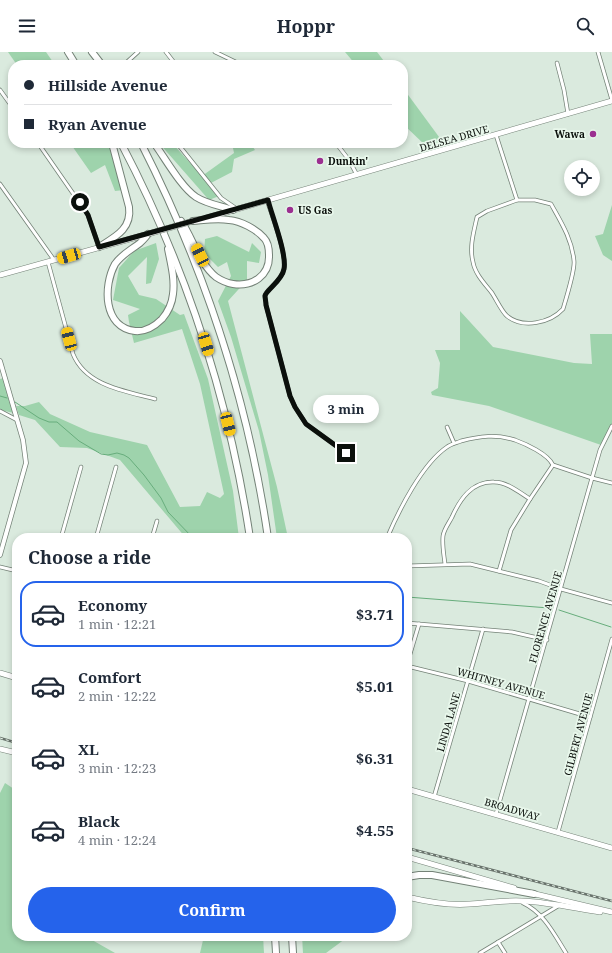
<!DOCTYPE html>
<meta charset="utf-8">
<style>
:root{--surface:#fff;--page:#f6f6f7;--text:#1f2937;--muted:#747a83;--line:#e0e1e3;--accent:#2563eb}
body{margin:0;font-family:"Noto Serif",serif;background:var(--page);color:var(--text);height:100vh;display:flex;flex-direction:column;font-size:15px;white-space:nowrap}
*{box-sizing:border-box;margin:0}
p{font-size:13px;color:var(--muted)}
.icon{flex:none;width:22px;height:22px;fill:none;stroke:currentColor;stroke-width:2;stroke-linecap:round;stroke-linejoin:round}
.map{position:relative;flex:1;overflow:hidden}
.panel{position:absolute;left:12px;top:481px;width:400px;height:408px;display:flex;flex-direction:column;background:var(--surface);border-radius:16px;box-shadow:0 2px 6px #0003}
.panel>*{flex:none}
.banner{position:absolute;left:8px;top:8px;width:400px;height:88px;border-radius:16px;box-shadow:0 2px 6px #0003;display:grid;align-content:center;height:88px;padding:0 16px;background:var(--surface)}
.buttons{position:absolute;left:564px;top:108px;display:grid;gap:8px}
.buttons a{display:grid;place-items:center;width:36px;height:36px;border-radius:50%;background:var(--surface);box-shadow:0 2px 6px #0003;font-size:20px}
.end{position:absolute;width:18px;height:18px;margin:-9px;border:5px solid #0b100c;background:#fff;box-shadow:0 0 0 2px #fff}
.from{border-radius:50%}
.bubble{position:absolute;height:28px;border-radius:14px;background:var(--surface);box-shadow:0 2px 6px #0003;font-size:13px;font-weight:700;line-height:28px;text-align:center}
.car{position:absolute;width:12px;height:24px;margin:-12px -6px;border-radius:5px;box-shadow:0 0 3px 1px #0007;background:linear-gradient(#f5c518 24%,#345 0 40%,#f5c518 0 76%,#345 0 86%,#f5c518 0)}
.banner b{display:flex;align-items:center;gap:14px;height:38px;font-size:15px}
.banner b+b{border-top:1px solid var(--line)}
.banner i{width:10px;height:10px;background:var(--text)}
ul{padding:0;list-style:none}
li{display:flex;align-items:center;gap:12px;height:66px;margin:0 8px 6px;padding:0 8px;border:2px solid transparent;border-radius:16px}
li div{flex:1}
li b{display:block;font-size:15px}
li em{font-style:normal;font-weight:700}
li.selected{border-color:var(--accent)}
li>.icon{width:36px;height:36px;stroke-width:1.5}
h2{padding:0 16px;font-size:18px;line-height:48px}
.cta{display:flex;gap:8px;margin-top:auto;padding:8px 16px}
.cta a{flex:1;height:46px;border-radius:24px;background:var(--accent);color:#fff;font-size:16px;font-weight:700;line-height:46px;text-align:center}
header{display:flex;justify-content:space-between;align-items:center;height:52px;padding:0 16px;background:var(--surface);font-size:18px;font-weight:700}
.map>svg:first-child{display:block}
</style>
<header><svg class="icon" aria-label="menu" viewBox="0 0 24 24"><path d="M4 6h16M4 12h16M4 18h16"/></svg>Hoppr<svg class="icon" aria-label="search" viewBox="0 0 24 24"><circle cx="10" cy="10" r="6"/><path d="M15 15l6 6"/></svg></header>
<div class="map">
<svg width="612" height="901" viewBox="0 0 612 901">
<rect width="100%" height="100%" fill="#daeade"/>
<g fill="#9ed3ac">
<path d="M 8,0 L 46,0 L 55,13 L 17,13 Z"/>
<path d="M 345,0 L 377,0 L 387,13 L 356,13 Z"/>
<path d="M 403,36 L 442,89 L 426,94 L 403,72 Z"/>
<path d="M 70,91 L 110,91 L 124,138 L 115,139 L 105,113 L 91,121 Z"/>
<path d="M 159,91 L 172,91 L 202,124 L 234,101 L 232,91 L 250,91 L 255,98 L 234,107 L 232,120 L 209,132 L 219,144 L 209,148 Z"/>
<path d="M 612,153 L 612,209 L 603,203 L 595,184 L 603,182 Z"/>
<path d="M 217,184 L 249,200 L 252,191 L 261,200 L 259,211 L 247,209 L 247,228 L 228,249 L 277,435 L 288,486 L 277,486 L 268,423 L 259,379 L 231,285 L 218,249 L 231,224 L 227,210 L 218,215 L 204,201 L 205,187 Z"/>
<path d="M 156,191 L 159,207 L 151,231 L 146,232 L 147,205 L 128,224 L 139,243 L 156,247 L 180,263 L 184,262 L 208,327 L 233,439 L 239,486 L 186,486 L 120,408 L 87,396 L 60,395 L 35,368 L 19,363 L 16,354 L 25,354 L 39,350 L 50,362 L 90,380 L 147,393 L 180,455 L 200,454 L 207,440 L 220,446 L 224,442 L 200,332 L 182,277 L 134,291 L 129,270 L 128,263 L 140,257 L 113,248 L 119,216 L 134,199 Z"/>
<path d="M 460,259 L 493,295 L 574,311 L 592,312 L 590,282 L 612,282 L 612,374 L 601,393 L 489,354 L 432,343 L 431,340 L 438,336 L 440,311 L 435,298 L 460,298 Z"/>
<path d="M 4,326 L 14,361 L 0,358 L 0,327 Z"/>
<path d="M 5,731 L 17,739 L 17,884 L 85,884 L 115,901 L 0,901 L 0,741 Z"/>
<path d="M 204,884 L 263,884 L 264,901 L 200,901 Z"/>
<path d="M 302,884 L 349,884 L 326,901 L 303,901 Z"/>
</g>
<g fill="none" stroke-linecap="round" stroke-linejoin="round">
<g stroke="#67ad7c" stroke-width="1">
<path d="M 0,344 L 7,346"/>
<path d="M 15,350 L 39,366 L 49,370 L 57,370 L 79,389 L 101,402 L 108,403 L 117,401 L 124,403 L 129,406 L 144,423 L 161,446 L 168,460 L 193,486"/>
<path d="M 407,545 L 549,556"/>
<path d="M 559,558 L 611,575"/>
</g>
<defs>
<g id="minor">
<path d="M 166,0 L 176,13"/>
<path d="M 215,0 L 242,13"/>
<path d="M 598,0 L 612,48"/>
<path d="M 557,11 L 564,38 L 568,62"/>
<path d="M 127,13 L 127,10 L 138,0"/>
<path d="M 0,38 L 13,56"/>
<path d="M 496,83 L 517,148"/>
<path d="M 38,91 L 88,163 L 99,195"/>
<path d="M 177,91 L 221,146 L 237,157"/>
<path d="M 336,91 L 349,108 L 357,123"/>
<path d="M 0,132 L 54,208"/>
<path d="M 267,148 C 272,164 287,202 284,217 C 282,229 266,238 265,243 C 265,246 266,250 266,253 L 290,344 L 295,355 L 306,372 L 346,401"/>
<path d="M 517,148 L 535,148 L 551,152 C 561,170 572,187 574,209 C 575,218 566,247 563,257 C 550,271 523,277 507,264 C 502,260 496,247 492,241 C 485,232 475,222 473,210 C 469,195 474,179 477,165 L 487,159 Z"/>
<path d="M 48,210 L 73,302 C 86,334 125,339 155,347"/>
<path d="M 0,359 L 17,368"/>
<path d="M 447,375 L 454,391"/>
<path d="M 61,486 L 81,415"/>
<path d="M 96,486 L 116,415"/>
<path d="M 152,486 L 157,469"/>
<path d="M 387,486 C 399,458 422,412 447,395 C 451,392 456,391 461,389 C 480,384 496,382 515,388 C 526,392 548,402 553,413 L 592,426 L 612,431"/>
<path d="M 445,512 C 444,503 442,494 443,484 C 444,477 449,471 452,465 C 460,447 472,429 494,430 C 507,430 519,440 530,447"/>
<path d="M 407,514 L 470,512 L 539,529 L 561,537 L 612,551"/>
<path d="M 0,515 L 17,519"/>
<path d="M 499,519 L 511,478 L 530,447 L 553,413"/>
<path d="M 407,571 L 512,580 L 547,588"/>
<path d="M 407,612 L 419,572"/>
<path d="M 407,614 L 468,629 L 590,665"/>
<path d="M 434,745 L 483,577"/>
<path d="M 496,762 L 600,398 L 612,374"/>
<path d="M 558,780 L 612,587"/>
<path d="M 523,851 C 544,861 554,882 566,901"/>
<path d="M 498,890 L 505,901"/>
<path d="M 480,901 L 558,854"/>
</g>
<path id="tertiary" d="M 0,309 L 23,388 L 26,411 L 0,503"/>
<g id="primary">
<path d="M 206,166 L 612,49"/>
<path d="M 0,223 L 148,182"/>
<path d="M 0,621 L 17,626"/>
<path d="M 0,697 L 17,701"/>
<path d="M 407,737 L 612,796"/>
<path d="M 407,805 L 514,836"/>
<path d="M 531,841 L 612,860"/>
<path d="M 407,845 C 428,850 449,854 470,852 C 488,851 504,848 522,849 C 548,850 574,856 600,860"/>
</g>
<g id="motorway">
<path d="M 68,0 L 76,13"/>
<path d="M 92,0 L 102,13"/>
<path d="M 121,91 C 186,215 229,347 250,486"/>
<path d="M 141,91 C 204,215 248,348 268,486"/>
<path d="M 154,91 C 165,106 181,135 196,145 C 207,152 221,154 233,158"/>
<path d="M 181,169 C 193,187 199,211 216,225 C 222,229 226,231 233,232 C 252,235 270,224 269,203 C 269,197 268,190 264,186 C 256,177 241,169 229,168 C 217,166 205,168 193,169"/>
<path d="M 148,182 C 146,185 143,188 140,191 C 131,198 122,202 115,212 C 103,234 103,275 135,279 C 145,280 155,274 162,267 C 168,260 172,252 173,242 C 175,227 171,212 168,197"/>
<path d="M 99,195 C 115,185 132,177 129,155 L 112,91"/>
<path d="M 407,825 L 419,823 L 432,823 L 534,842"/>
<path d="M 275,884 L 276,901"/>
<path d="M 292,884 L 293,901"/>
</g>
</defs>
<use href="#minor" stroke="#748277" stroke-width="4.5"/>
<use href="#tertiary" stroke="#748277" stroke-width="5.5"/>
<use href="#primary" stroke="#748277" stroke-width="6"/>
<use href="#motorway" stroke="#748277" stroke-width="8"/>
<use href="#minor" stroke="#fff" stroke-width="3"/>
<use href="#tertiary" stroke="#fff" stroke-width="4"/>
<use href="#primary" stroke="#fff" stroke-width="5"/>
<use href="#motorway" stroke="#fff" stroke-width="6"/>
<defs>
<g id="rail">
<path d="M 0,686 L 17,691"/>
<path d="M 407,796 L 612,849"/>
</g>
</defs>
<use href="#rail" stroke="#68726b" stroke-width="2.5"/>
<use href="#rail" stroke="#e8f7eb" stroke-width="1" stroke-dasharray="3" stroke-linecap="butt"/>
<defs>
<path id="primary-bridge" d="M 148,182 L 193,169"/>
</defs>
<use href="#primary-bridge" stroke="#748277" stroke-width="6" stroke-linecap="butt"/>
<use href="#primary-bridge" stroke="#fff" stroke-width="5"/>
</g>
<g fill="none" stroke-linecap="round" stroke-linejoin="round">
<path stroke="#0b100c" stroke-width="5" d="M 80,150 L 88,163 L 99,195 L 268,148 C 272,164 287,202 284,217 C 282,229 266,238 265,244 C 265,246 266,250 266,253 L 290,344 L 295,355 L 306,372 L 346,401"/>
</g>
<g fill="#9b2f90" stroke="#e8f7eb" stroke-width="1.5">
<circle cx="593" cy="82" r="4"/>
<circle cx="320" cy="109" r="4"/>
<circle cx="290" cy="158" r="4"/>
</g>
<g text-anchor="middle" stroke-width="3.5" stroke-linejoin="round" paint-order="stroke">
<g font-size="10" font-weight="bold" fill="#0b100c" stroke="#e8f7eb" text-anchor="start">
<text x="585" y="86" text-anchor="end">Wawa</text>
<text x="328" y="113">Dunkin'</text>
<text x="298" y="162">US Gas</text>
</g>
<g font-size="10" fill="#0b100c" stroke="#e8f7eb">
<text transform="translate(454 86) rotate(-16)" y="4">DELSEA DRIVE</text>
<text transform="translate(545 565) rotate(-74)" y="4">FLORENCE AVENUE</text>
<text transform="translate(501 631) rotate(16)" y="4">WHITNEY AVENUE</text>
<text transform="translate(448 670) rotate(-74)" y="4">LINDA LANE</text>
<text transform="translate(578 682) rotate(-75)" y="4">GILBERT AVENUE</text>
<text transform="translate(512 757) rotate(16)" y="4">BROADWAY</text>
</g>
</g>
</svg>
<div class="buttons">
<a><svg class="icon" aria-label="locate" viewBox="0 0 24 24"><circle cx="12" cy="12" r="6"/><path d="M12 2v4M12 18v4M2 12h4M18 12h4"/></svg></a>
</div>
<i class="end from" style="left:80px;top:150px"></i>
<i class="end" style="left:346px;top:401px"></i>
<div class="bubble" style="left:313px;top:343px;width:66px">3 min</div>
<i class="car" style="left:200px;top:203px;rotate:334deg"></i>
<i class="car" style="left:69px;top:204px;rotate:254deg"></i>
<i class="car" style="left:69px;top:287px;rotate:345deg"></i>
<i class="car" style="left:206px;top:292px;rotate:163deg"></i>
<i class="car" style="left:228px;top:372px;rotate:166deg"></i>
<div class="banner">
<b><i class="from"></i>Hillside Avenue</b>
<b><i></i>Ryan Avenue</b>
</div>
<section class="panel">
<h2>Choose a ride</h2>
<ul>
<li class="selected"><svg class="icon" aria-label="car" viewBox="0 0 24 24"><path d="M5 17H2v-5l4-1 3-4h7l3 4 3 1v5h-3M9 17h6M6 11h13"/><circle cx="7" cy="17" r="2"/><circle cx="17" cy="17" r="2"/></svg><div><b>Economy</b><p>1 min · 12:21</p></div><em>$3.71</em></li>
<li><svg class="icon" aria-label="car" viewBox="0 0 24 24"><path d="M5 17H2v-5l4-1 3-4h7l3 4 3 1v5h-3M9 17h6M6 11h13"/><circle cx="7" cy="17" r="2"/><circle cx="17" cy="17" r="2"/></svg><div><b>Comfort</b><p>2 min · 12:22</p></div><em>$5.01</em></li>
<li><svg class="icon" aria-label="car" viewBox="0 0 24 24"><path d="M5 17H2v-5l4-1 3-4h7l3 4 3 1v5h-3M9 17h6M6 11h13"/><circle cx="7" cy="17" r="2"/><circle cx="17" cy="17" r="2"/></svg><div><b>XL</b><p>3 min · 12:23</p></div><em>$6.31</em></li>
<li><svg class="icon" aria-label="car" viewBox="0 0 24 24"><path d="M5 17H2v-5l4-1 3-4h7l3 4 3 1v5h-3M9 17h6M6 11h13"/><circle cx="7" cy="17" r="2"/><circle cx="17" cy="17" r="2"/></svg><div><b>Black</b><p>4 min · 12:24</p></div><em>$4.55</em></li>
</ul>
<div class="cta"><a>Confirm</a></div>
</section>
</div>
